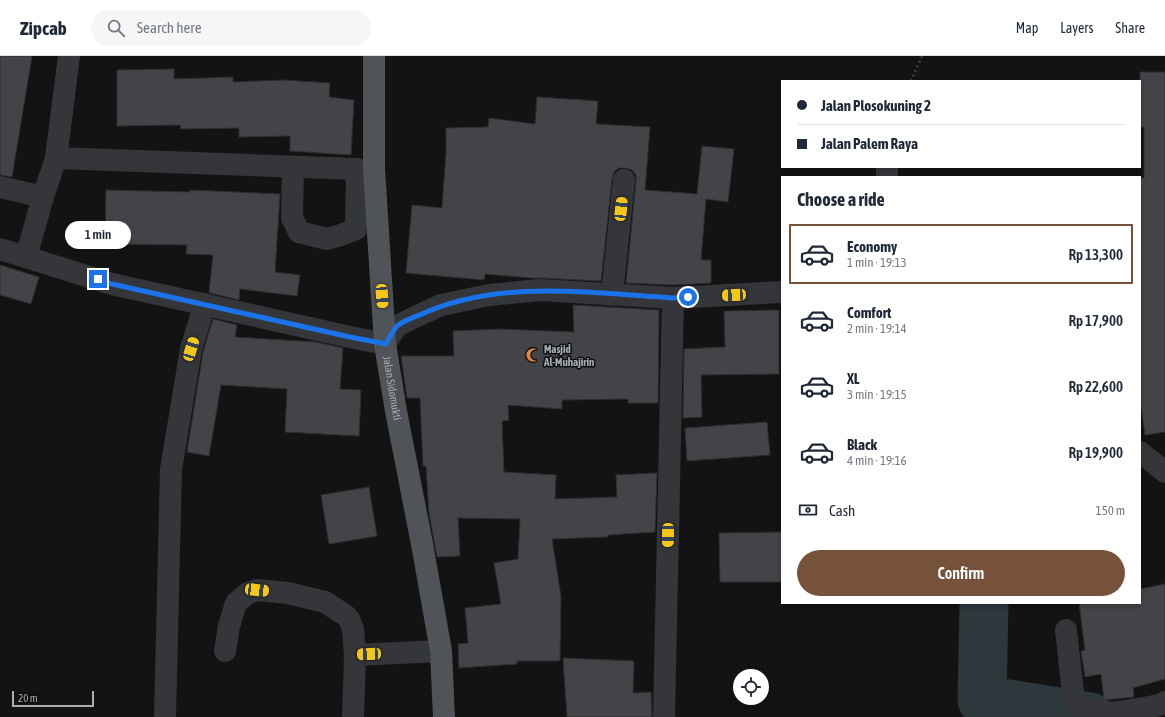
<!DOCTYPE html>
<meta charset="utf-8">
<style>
:root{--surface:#fff;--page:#f6f6f7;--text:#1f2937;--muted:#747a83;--line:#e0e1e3;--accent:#77523a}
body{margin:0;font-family:"Asap Condensed",sans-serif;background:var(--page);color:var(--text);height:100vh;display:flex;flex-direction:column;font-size:15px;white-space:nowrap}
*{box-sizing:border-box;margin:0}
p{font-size:13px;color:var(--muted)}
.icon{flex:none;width:22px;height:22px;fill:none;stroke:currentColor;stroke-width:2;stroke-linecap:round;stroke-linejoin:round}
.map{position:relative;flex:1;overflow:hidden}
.sheet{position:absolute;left:781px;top:120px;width:360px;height:428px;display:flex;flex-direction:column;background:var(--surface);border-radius:0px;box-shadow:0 2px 6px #0003}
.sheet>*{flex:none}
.top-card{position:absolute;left:781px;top:24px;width:360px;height:88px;border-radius:0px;box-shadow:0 2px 6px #0003;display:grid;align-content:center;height:88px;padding:0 16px;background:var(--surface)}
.buttons{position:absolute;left:733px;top:613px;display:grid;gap:8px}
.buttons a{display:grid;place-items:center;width:36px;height:36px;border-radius:50%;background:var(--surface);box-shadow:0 2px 6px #0003;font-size:20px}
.scale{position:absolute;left:12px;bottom:10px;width:82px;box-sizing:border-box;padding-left:4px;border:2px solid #a5adb3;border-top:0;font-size:11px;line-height:14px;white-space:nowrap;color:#a5adb3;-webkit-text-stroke:3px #0e0e0f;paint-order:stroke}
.end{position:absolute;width:18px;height:18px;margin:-9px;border:5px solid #1a73e8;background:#fff;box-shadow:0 0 0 2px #fff}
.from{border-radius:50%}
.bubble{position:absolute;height:28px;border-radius:14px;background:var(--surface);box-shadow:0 2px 6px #0003;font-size:13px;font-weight:600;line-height:28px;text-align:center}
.car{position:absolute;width:12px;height:24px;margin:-12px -6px;border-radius:5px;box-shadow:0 0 3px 1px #0007;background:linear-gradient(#f5c518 24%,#345 0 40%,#f5c518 0 76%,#345 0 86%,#f5c518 0)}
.top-card b{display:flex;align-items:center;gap:14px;height:38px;font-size:15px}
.top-card b+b{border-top:1px solid var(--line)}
.top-card i{width:10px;height:10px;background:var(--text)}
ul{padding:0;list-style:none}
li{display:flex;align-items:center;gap:12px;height:60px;margin:0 8px 6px;padding:0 8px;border:2px solid transparent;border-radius:0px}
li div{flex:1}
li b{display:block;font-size:15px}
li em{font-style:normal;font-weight:600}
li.selected{border-color:var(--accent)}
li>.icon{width:36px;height:36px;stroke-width:1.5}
h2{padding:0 16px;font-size:18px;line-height:48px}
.pay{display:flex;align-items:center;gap:10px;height:44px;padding:0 16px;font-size:15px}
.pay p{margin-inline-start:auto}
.cta{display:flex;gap:8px;margin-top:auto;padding:8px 16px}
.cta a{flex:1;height:46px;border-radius:24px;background:var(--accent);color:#fff;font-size:16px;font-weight:600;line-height:46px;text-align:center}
header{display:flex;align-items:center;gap:24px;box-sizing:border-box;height:56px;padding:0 20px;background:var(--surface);border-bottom:1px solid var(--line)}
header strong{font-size:19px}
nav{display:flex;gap:22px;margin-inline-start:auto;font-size:14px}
.search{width:280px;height:36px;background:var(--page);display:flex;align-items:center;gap:10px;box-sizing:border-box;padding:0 14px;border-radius:22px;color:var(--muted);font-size:15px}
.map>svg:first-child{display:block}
</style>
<header>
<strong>Zipcab</strong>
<div class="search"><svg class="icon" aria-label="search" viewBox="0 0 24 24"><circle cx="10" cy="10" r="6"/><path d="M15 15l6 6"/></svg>Search here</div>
<nav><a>Map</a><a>Layers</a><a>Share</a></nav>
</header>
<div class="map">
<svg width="1165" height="661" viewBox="0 0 1165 661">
<rect width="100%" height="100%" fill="#131314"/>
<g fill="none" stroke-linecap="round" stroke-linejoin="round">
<path stroke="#2d383c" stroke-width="49" d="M 984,547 L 982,644 L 1090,661"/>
</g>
<g fill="#424447" stroke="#2d2e30">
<path d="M 0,0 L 32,0 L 12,121 L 0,119 Z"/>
<path d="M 174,13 L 174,23 L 233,21 L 233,26 L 283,24 L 330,27 L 329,41 L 354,44 L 351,99 L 290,95 L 290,80 L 239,81 L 239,72 L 181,73 L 180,69 L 117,70 L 117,14 Z"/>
<path d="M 1140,16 L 1165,16 L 1165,376 L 1145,379 L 1140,344 L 1140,122 L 1144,122 L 1144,71 L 1140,71 Z"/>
<path d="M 537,41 L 598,45 L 596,68 L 650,71 L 645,134 L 697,138 L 702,90 L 734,93 L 728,146 L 706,143 L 701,204 L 711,204 L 711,227 L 673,229 L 626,227 L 636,125 L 636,119 L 632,114 L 625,112 L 619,112 L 614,116 L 612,123 L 601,225 L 541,222 L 530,222 L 485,218 L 484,224 L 406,217 L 412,149 L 442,152 L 446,97 L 446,72 L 488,71 L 489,62 L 535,68 Z"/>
<path d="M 106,134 L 190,136 L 190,134 L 280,138 L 275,216 L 300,219 L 297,240 L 240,233 L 239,244 L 210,237 L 209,236 L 213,199 L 186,198 L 187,189 L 105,188 Z"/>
<path d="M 0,209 L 39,221 L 31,248 L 0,239 Z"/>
<path d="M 573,249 L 659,254 L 658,347 L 628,347 L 628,343 L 562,344 L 562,353 L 508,349 L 509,364 L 502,365 L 504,416 L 556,419 L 555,443 L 617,441 L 616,419 L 657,417 L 655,476 L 608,479 L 608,481 L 552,483 L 561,541 L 560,605 L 517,605 L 517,608 L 459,612 L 458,588 L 468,587 L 465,552 L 501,548 L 494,507 L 518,503 L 520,463 L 458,462 L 460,500 L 437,501 L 429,457 L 426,410 L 423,410 L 420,342 L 407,342 L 401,300 L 454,300 L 453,275 L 500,273 L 574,276 Z"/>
<path d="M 779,254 L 779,318 L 701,319 L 702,361 L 683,362 L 684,293 L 725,291 L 724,255 Z"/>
<path d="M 213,263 L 237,269 L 235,281 L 316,286 L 343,292 L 340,333 L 361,334 L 359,380 L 285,376 L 287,333 L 221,329 L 209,400 L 187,396 L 203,296 Z"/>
<path d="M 767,366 L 770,399 L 687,405 L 685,372 Z"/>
<path d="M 369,431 L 377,480 L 329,488 L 321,439 Z"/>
<path d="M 782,476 L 782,526 L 720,526 L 719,477 Z"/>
<path d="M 1165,528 L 1165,623 L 1133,632 L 1134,641 L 1104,644 L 1101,618 L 1085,621 L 1081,595 L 1085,594 L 1079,547 L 1140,547 L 1140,533 Z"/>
<path d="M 563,602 L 634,605 L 633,637 L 651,636 L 652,661 L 567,661 Z"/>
</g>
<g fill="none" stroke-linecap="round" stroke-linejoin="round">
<path stroke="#3a3d40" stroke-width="2.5" stroke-dasharray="2 3" stroke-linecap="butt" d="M 911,25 L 922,0"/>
<g stroke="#343639" stroke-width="22">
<path d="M 56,102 L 357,113 L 356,173 L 341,179 L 327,183 L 299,176 L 292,162 L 293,111"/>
<path d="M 887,113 L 887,121"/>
<path d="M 0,131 L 43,141"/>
<path d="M 0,193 L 112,228 L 350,281 L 385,288 L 397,270 L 415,261 L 441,249 L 489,239 L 540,234 L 673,242 L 782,236"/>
<path d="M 26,201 L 43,141 L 56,102 L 69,0"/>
<path d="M 612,239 L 624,124"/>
<path d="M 1140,396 L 1165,416"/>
<path d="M 1066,574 L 1073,637 L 1078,653 C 1103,661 1135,654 1160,649 L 1165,646"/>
<path d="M 225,595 L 229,570 L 236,547 L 248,537 L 257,534 L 288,537 L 325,546 L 345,559 L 349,563 L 353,573 L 355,599"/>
<path d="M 165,661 L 171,413 L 191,293 L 205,248"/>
<path d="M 353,661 L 355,599 L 441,595"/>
<path d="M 664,661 L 673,242"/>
</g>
<path stroke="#505458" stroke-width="22" id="s1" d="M 374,0 L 374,112 L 385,288 L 396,355 L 422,488 L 441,595 L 444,661"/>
</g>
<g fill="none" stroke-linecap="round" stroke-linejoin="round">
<path stroke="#1a73e8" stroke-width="5" d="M 98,223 L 112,228 L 350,281 L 386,288 C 389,282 393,275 397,270 C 403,265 414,261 422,258 C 500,223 590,237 673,242 L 688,241"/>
</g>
<defs>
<symbol id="mosque-bare" viewBox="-9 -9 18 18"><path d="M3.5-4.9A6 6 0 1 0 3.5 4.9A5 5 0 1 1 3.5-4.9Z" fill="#e2843d" stroke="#0e0e0f" stroke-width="2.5" paint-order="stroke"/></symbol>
</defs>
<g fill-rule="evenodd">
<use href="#mosque-bare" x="523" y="289" width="20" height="20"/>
</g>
<g text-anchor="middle" stroke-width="3" stroke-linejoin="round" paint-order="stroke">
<g font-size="11" font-weight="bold" fill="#a5adb3" stroke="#0e0e0f" text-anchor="start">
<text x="544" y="297">Masjid<tspan x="544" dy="13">Al-Muhajirin</tspan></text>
</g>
<g font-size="11" fill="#a5adb3" stroke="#0e0e0f">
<text dy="4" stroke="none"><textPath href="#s1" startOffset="333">Jalan Sidomukti</textPath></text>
</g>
</g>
</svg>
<div class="buttons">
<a><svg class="icon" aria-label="locate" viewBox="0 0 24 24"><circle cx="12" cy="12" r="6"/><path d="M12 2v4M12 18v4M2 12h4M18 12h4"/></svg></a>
</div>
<div class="scale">20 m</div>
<i class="end from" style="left:688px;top:241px"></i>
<i class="end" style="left:98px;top:223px"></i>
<div class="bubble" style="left:65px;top:165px;width:66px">1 min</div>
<i class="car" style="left:621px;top:153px;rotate:6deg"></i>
<i class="car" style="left:734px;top:239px;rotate:267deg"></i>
<i class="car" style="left:382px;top:240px;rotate:176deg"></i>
<i class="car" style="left:191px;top:293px;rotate:17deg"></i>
<i class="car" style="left:668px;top:479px;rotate:181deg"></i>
<i class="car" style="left:257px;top:534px;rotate:96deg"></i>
<i class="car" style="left:369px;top:598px;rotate:268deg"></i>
<div class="top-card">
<b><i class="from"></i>Jalan Plosokuning 2</b>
<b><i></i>Jalan Palem Raya</b>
</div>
<section class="sheet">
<h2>Choose a ride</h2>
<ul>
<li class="selected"><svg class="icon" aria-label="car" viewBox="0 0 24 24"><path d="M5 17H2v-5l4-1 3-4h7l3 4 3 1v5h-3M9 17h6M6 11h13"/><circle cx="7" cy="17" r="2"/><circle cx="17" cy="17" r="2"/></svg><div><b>Economy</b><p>1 min · 19:13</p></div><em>Rp 13,300</em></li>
<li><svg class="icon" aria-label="car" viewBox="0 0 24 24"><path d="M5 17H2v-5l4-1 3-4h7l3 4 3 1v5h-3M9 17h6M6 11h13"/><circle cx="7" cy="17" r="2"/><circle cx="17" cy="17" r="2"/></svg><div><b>Comfort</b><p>2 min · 19:14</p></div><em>Rp 17,900</em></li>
<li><svg class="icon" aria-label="car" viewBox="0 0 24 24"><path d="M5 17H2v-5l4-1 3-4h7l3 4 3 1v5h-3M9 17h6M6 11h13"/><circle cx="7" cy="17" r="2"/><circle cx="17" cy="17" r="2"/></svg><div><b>XL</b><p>3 min · 19:15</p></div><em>Rp 22,600</em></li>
<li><svg class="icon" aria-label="car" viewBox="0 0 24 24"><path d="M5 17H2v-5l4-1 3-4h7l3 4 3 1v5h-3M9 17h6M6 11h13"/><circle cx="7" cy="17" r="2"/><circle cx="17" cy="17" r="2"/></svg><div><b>Black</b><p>4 min · 19:16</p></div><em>Rp 19,900</em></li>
</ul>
<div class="pay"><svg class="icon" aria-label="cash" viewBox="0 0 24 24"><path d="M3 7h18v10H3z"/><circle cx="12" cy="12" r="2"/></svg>Cash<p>150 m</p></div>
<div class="cta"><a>Confirm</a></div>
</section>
</div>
